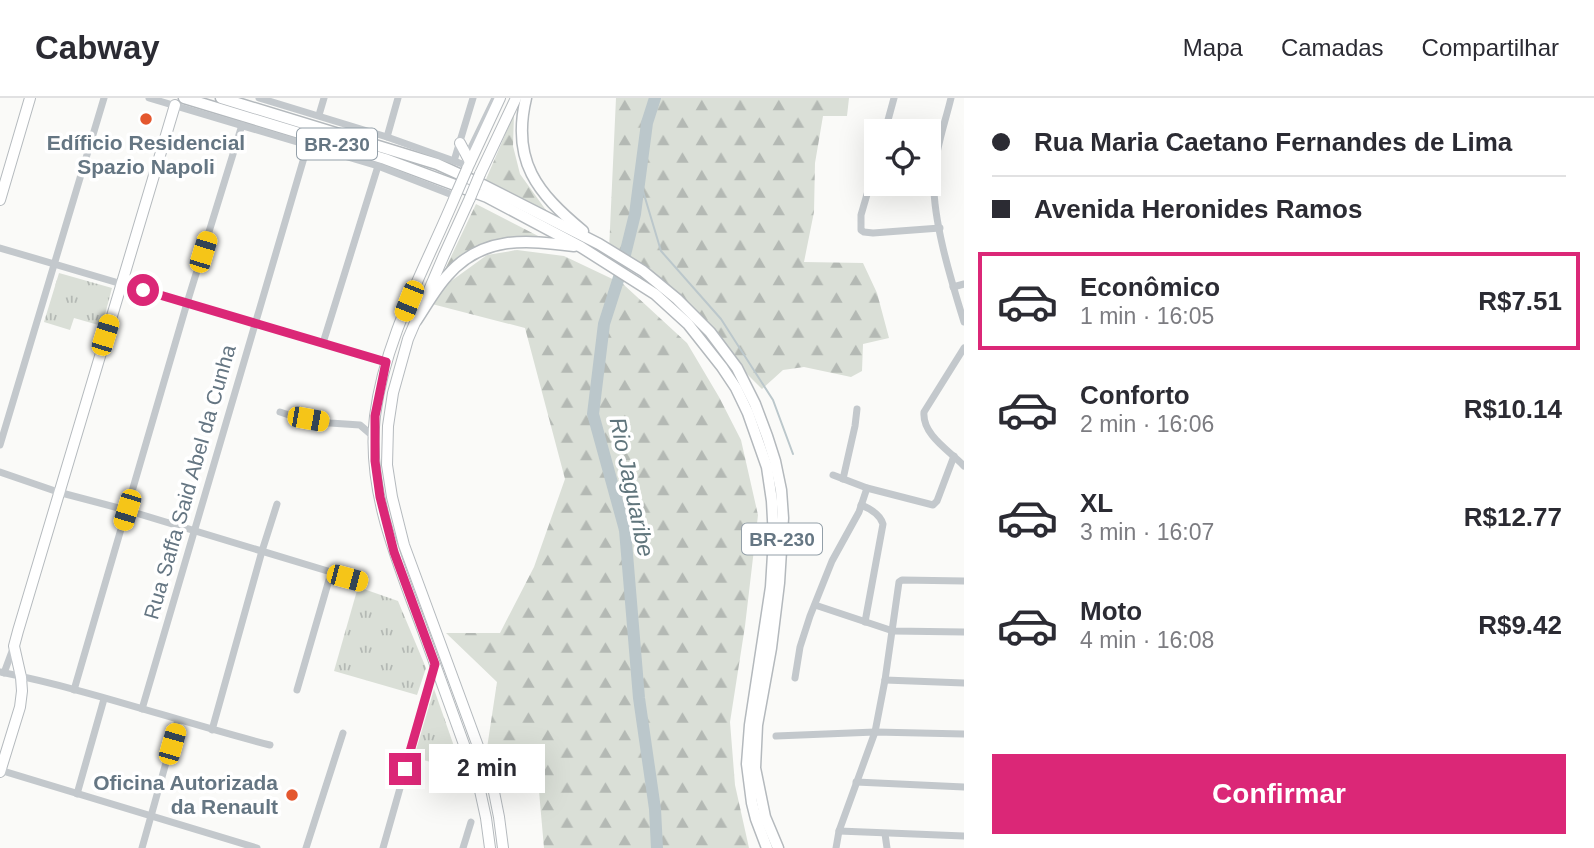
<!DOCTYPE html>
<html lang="pt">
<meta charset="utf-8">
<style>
:root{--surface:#fff;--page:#f7f7f7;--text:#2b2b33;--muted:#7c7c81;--line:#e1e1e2;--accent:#db2777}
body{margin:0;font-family:Arial,sans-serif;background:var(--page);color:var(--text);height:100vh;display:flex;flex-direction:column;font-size:26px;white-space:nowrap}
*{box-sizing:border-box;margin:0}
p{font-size:23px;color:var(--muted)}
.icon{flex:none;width:38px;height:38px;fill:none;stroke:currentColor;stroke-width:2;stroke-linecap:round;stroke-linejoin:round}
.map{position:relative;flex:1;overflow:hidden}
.side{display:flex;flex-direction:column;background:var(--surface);width:630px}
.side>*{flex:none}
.banner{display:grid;align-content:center;height:154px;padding:0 28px;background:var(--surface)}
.tools{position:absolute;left:864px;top:21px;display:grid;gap:14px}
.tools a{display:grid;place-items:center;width:77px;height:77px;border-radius:0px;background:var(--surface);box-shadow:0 7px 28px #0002;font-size:35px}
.end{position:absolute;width:32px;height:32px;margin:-16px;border:9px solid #db2777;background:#fff;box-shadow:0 0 0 4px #fff}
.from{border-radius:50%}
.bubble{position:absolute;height:49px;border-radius:0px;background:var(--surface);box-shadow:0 7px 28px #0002;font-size:23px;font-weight:700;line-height:49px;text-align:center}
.car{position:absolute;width:21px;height:42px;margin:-21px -10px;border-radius:9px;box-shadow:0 0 5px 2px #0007;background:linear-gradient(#f5c518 24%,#345 0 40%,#f5c518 0 76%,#345 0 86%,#f5c518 0)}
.banner b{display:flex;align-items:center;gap:24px;height:66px;font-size:26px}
.banner b+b{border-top:2px solid var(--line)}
.banner i{width:18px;height:18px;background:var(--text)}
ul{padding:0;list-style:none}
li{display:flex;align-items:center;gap:21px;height:98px;margin:0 14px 10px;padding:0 14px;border:4px solid transparent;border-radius:0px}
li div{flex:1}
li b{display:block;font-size:26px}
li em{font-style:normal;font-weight:700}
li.current{border-color:var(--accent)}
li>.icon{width:63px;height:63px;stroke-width:1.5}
.cta{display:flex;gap:14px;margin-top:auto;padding:14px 28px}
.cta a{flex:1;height:80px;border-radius:0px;background:var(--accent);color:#fff;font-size:28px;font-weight:700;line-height:80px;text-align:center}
header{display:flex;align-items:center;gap:42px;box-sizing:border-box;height:98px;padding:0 35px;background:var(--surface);border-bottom:2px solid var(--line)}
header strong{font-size:33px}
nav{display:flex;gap:38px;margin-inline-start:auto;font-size:24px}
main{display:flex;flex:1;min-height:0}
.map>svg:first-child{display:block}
</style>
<header>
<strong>Cabway</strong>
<nav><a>Mapa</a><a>Camadas</a><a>Compartilhar</a></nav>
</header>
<main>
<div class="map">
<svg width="964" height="750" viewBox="0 0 964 750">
<defs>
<pattern id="grass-tufts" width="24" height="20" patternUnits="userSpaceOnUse" patternTransform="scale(1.75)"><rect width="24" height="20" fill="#dadfd7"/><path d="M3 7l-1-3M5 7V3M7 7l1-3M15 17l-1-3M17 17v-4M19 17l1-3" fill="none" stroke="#b4b9b4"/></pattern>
<pattern id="forest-firs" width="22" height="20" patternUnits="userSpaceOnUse" patternTransform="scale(1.75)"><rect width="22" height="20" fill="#dadfd7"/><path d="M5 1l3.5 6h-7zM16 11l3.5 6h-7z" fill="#b4b9b4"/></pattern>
</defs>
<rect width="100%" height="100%" fill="#fafaf8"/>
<g fill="url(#grass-tufts)">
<path d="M 59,175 L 112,190 L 102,228 L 74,220 L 70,232 L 44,224 Z"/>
<path d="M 358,489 L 398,503 L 426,570 L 417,597 L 334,573 Z"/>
<path d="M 434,591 L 463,674 L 414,659 Z"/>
</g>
<g fill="url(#forest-firs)">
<path d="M 616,0 L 849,0 L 847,18 L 823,18 L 815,65 L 814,114 L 804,164 L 863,165 L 877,195 L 889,240 L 863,246 L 862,273 L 851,279 L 804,269 L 783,272 L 762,291 L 744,273 L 683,202 L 609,152 Z"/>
<path d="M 514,16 L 513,48 L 520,76 L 548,115 L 484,86 Z"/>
<path d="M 476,106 L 544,141 C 526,141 504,138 487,144 C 468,150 452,171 439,184 Z"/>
<path d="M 517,152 L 564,158 L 623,186 L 687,245 L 719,299 L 741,342 L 758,417 L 745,528 L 730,624 L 735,687 L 749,750 L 544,750 L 536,659 L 487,650 L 497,584 L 446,535 L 500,535 L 534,469 L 565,381 L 525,230 L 432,206 L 447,186 L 487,157 Z"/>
</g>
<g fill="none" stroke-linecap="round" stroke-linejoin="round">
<path stroke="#bbc7cb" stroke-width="2" d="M 640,83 L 661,153 L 721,221 L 773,302 L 793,356"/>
<path stroke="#bbc7cb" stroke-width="12" d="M 655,0 L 647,25 L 635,116 L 621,173 L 604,226 L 593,316 L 625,432 L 639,600 L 655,711 L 657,750"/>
<defs>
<g id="major">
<path d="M 460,45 L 470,64"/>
<path d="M 467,71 L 500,0"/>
<path d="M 480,76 L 516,0"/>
<path d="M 457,94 C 427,167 385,238 375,318 C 366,392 398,465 423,533 C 442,585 461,637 479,688 L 486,720 L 490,750"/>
<path d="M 470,100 L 444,157 L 408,241 L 393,295 L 388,328 L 387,367 L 392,399 L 404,447 L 493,689 L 499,719 L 503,750"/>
<path d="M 0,102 L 30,0"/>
<path d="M 0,674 L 20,609 L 22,593 L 21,579 L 14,548 L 18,533 L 175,7"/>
</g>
<g id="highway">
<path d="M 184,0 L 385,61 L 487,99 L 581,149 L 655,196 L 688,226 L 722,269 L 736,290 L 748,315 L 767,369 L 772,403 L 774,440 L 771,489 L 750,627 L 747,666 L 752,705 L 756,721 L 767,750"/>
<path d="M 221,0 L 437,66 L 483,87 L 599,146 L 643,173 L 677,201 L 710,234 L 737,270 L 755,306 L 767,338 L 775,363 L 781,392 L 783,420 L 779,485 L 771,550 L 757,627 L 755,670 L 765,719 L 778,750"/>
<path d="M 526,0 C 511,63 537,95 583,133"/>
<path d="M 416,223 C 426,208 435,191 447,178 C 482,137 526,142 574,148"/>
</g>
</defs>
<use href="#major" stroke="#b5babe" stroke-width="12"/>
<use href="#highway" stroke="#b4b9bd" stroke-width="13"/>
<g stroke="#c3c8cc" stroke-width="7">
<path d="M 149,0 L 378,68 L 455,98"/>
<path d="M 259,0 L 387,39 L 468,68"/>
<path d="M 951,0 C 945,25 936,49 934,75 C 931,118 951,182 964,224"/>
<path d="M 319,17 L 324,0"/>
<path d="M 885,33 L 894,0"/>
<path d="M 387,39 L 398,0"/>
<path d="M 467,58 L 495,0"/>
<path d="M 877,62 L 861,117 L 861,132 L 864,134 L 873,135 L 940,130"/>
<path d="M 454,63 L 473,0"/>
<path d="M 0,150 L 386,264"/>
<path d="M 953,189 L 964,186"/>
<path d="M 323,245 L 378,68"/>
<path d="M 964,250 L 924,314 C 922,337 950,353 964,368"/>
<path d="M 280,314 L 295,319 L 330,325 L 360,327 L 374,339"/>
<path d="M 0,347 L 104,0"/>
<path d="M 0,374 L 58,394 L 126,412 L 364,484"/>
<path d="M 833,377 L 867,390 L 933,407 L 937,403 L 954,358"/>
<path d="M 843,381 L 855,328 L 857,311"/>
<path d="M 861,407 C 871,411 880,416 883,426 L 865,524"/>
<path d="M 815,507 L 893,533 L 964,534"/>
<path d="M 0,574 C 91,592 180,624 270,647"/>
<path d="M 4,575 L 14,548"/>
<path d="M 795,580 L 800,549 L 810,518 L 832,463 L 859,414 L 867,390"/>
<path d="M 885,582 L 964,585"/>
<path d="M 74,592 L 187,205 L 242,27"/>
<path d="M 297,592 L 331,475"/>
<path d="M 142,611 L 308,46"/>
<path d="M 212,632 L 262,453 L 277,406"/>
<path d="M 776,638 L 875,634 L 964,636"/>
<path d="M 0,672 L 257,750"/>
<path d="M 856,684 L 964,689"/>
<path d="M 77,696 L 104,601"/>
<path d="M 839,733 L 964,738"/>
<path d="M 885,736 L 887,750"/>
<path d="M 142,750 L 178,622"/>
<path d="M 306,750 L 343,635"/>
<path d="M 383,750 L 435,567"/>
<path d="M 463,750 L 471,724"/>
<path d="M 836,750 L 839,733 L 875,634 L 885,582 L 899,484 L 902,482 L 964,483"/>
</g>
<use href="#major" stroke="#fff" stroke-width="10"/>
<use href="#highway" stroke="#fff" stroke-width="10"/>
<defs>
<g id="major-bridge">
<path d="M 457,94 L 467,71"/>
<path d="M 470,100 L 480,76"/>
</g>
</defs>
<use href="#major-bridge" stroke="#b5babe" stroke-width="12" stroke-linecap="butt"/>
<use href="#major-bridge" stroke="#fff" stroke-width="10"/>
</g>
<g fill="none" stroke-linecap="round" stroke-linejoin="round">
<path stroke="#db2777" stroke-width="9" d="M 143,192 L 386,264 L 375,318 L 375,363 L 380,399 L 394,454 L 435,566 L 405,671"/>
</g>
<g fill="#e4572e" stroke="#fff" stroke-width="2.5">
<circle cx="146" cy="21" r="7"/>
<circle cx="292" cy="697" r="7"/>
</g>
<g text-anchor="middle" stroke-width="7" stroke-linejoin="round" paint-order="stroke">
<g fill="#fff" stroke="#939fa8" stroke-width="2">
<rect x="297" y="30.5" width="80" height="31" rx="5"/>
<rect x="742" y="425.5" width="80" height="31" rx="5"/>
</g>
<g font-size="19" font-weight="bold" fill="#657683">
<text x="337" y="53">BR-230</text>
<text x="782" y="448">BR-230</text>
</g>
<g font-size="21" font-weight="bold" fill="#657683" stroke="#fff">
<text x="146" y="52">Edíficio Residencial<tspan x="146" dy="24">Spazio Napoli</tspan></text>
<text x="278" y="692" text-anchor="end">Oficina Autorizada<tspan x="278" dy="24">da Renault</tspan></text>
</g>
<g font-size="21" fill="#657683" stroke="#fff">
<text transform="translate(190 384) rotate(-74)" y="7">Rua Saffa Said Abel da Cunha</text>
</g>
<g font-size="23" font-style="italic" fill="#60757c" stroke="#fff">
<text transform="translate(632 389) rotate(78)" y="8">Rio Jaguaribe</text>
</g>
</g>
</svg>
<div class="tools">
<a><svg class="icon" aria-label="locate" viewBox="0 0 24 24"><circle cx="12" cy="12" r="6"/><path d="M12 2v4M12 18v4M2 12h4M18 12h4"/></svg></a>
</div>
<i class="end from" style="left:143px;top:192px"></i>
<i class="end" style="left:405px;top:671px"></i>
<div class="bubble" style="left:429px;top:646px;width:116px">2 min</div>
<i class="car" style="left:203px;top:154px;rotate:17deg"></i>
<i class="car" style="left:409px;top:203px;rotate:202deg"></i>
<i class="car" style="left:105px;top:237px;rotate:17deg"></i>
<i class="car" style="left:308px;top:321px;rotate:100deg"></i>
<i class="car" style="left:127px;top:412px;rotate:197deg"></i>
<i class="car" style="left:347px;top:480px;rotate:105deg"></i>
<i class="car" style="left:172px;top:646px;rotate:16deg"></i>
</div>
<section class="side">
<div class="banner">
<b><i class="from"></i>Rua Maria Caetano Fernandes de Lima</b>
<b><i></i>Avenida Heronides Ramos</b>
</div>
<ul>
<li class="current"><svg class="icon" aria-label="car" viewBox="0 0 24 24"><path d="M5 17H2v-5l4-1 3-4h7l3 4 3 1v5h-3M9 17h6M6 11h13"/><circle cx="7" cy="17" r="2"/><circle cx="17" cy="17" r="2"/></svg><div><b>Econômico</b><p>1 min · 16:05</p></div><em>R$7.51</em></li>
<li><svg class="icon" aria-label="car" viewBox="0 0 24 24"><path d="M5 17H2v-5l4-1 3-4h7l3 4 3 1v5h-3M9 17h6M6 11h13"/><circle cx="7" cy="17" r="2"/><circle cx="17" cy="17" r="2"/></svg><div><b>Conforto</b><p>2 min · 16:06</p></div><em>R$10.14</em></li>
<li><svg class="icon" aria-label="car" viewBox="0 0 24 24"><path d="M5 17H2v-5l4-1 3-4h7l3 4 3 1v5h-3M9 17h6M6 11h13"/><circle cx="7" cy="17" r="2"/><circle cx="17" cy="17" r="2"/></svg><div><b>XL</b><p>3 min · 16:07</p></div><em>R$12.77</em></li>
<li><svg class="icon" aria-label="car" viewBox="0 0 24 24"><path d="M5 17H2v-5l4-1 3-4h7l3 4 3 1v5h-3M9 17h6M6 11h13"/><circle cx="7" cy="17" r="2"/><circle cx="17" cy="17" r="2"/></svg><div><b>Moto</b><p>4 min · 16:08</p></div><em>R$9.42</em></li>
</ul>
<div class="cta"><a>Confirmar</a></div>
</section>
</main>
